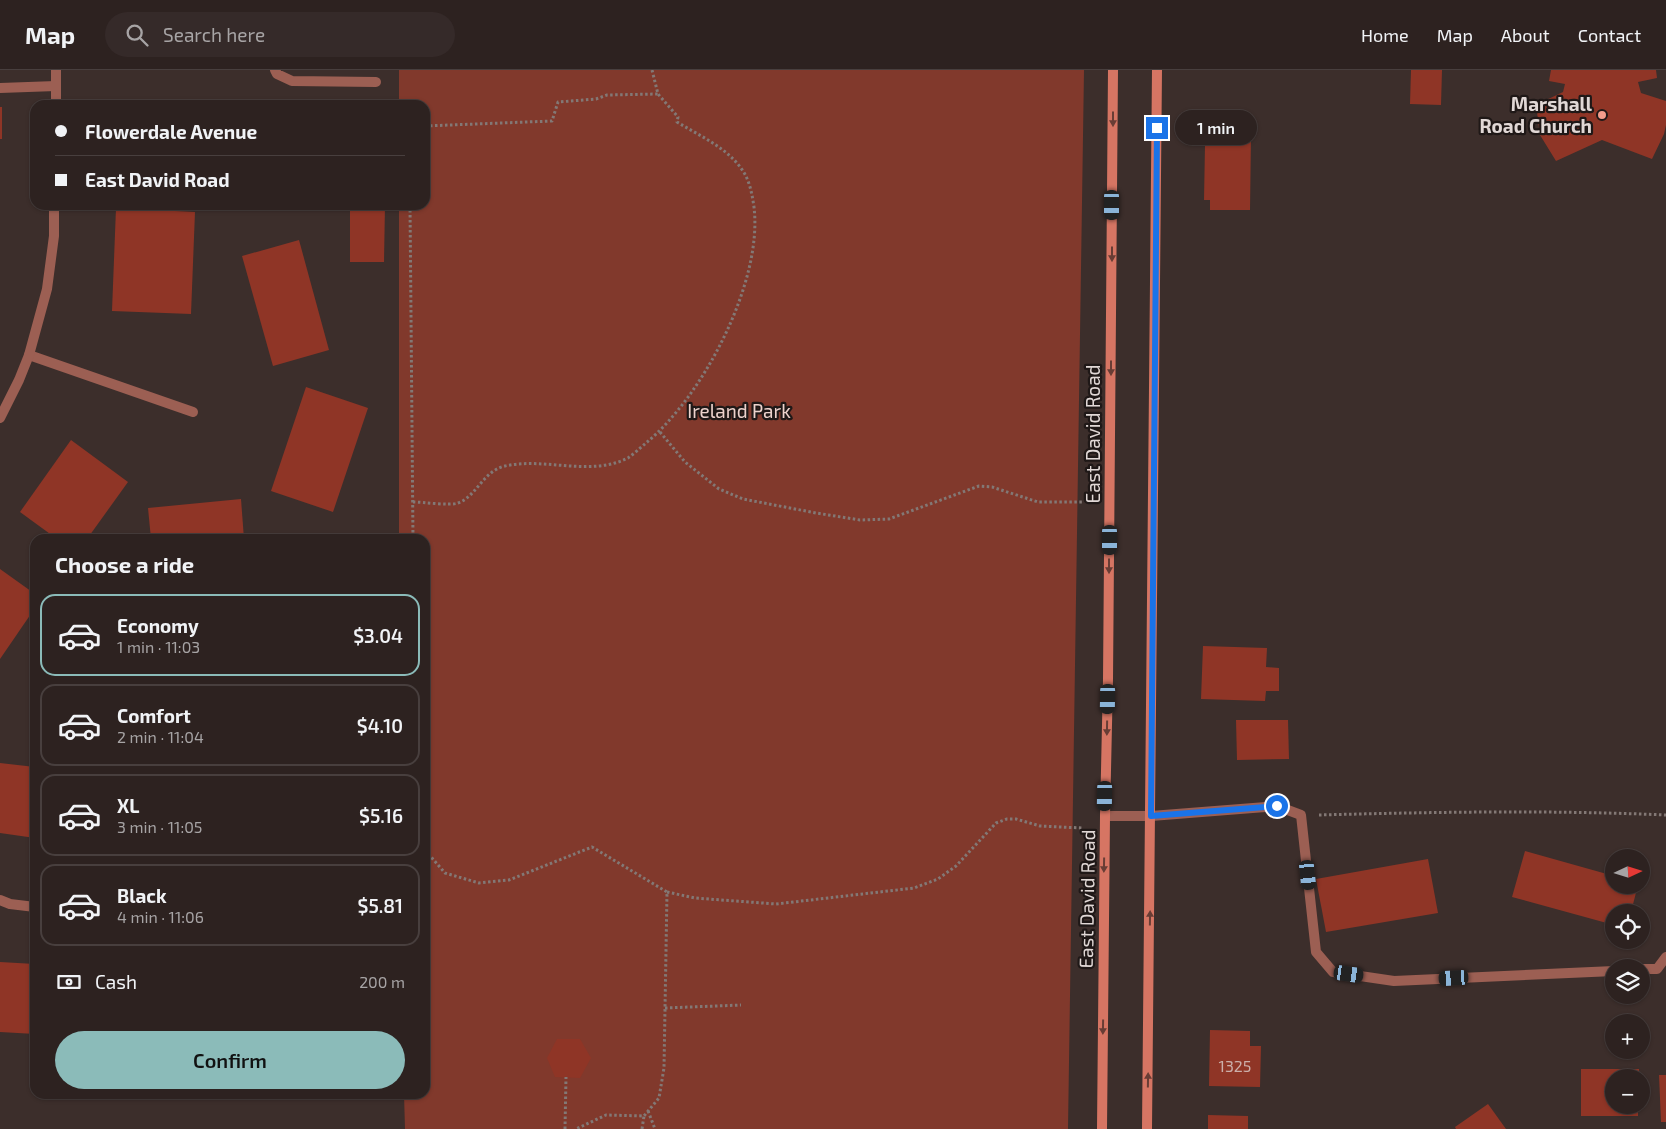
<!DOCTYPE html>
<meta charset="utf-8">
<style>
:root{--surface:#2d2220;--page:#352a29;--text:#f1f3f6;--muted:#a7a4a5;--line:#483f3e;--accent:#8bbbb9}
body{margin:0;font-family:"Exo 2",sans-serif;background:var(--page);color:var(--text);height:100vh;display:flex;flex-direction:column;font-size:19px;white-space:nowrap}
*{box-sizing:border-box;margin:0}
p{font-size:16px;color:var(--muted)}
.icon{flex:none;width:28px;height:28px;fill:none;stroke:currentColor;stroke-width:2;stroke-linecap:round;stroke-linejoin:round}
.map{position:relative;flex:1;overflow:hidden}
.side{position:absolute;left:30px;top:464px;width:400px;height:565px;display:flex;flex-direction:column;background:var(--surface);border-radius:15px;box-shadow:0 1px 4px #0004,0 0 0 1px var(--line)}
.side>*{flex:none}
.hud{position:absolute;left:30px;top:30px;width:400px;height:110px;border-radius:15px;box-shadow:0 1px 4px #0004,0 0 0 1px var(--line);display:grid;align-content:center;height:110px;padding:0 25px;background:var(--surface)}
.needle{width:32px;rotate:86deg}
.fabs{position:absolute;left:1605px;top:779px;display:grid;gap:10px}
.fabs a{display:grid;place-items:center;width:45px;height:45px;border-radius:50%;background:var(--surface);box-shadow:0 1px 4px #0004,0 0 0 1px var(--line);font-size:25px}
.end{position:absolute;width:22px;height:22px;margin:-11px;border:6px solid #1a73e8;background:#fff;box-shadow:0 0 0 2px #fff}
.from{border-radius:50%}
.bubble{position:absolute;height:35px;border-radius:18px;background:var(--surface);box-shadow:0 1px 4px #0004,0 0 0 1px var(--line);font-size:16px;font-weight:600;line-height:35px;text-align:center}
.car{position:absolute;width:15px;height:30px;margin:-15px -8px;border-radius:6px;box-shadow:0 0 4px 1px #0007;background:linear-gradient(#222 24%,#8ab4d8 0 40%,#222 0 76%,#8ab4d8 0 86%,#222 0)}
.hud b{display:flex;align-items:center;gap:18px;height:48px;font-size:19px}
.hud b+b{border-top:1px solid var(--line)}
.hud i{width:12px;height:12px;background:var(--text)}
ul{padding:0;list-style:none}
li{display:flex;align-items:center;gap:15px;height:82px;margin:0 10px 8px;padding:0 15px;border:2px solid var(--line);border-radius:15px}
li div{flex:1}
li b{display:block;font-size:19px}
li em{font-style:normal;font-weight:600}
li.active{border-color:var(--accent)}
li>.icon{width:45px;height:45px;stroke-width:1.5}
h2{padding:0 25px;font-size:22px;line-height:60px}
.pay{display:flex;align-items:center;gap:12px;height:55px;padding:0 25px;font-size:19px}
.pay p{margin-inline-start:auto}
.primary-button{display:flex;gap:10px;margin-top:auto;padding:10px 25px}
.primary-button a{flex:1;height:58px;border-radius:30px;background:var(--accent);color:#111;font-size:20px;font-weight:600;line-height:58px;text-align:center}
header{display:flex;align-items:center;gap:30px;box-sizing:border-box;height:70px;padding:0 25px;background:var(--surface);border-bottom:1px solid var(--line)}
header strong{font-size:24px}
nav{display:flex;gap:28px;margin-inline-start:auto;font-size:18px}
.search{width:350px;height:45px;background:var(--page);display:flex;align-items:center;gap:12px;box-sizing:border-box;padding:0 18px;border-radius:28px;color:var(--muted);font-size:19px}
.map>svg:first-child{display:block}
</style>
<header>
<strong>Map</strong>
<div class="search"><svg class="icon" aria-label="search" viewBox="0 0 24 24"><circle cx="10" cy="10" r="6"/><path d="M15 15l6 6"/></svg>Search here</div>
<nav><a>Home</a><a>Map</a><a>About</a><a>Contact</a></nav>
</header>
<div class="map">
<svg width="1666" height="1059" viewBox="0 0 1666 1059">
<rect width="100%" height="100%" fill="#3c2e2b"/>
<path fill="#81392c" d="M 399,0 L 1084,0 L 1068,1059 L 405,1059 L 404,1024 L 425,1024 L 425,469 L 399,469 L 399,135 L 425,135 L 425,35 L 399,35 Z"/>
<g fill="#8f3526">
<path d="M 1411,0 L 1442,0 L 1441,35 L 1410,34 Z"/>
<path d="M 1551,0 L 1656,0 L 1657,8 L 1638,12 L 1641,23 L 1666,31 L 1666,55 L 1664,64 L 1652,89 L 1602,70 L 1556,91 L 1540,65 L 1536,35 L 1563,22 L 1565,14 L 1549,11 Z"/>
<rect x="0" y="37" width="2" height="32"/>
<path d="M 1214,63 L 1251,64 L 1250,140 L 1210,140 L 1210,130 L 1204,130 L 1205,75 L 1214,75 Z"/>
<path d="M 350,135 L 385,135 L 384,192 L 350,192 Z"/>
<path d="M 116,138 L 195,142 L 191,244 L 112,241 Z"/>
<path d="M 299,170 L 329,280 L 273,296 L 242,186 Z"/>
<path d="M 306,317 L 368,338 L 333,442 L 271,421 Z"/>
<path d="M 71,370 L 128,412 L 87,469 L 57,469 L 20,442 Z"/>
<path d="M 241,429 L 244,469 L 151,469 L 148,438 Z"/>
<path d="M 0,499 L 35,524 L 35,538 L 0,589 Z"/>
<path d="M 1203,576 L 1267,578 L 1266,597 L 1279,598 L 1279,621 L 1266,621 L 1265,631 L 1201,629 Z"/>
<path d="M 1236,650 L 1288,650 L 1289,689 L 1237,690 Z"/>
<path d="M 0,693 L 35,697 L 35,768 L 0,763 Z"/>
<path d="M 1525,781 L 1614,806 L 1614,815 L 1638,815 L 1631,842 L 1614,842 L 1614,855 L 1512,827 Z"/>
<path d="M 1428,789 L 1438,843 L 1326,862 L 1316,809 Z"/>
<path d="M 0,892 L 35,894 L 35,964 L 0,962 Z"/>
<path d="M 1210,960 L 1250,961 L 1250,976 L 1261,976 L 1260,1017 L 1209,1016 Z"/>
<path d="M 557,969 L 580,969 L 591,988 L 580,1008 L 555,1007 L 547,988 Z"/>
<path d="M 1581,999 L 1639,999 L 1639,1008 L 1614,1008 L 1614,1035 L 1638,1035 L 1638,1046 L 1581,1046 Z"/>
<path d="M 1659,1005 L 1666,1005 L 1666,1052 L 1661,1052 Z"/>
<path d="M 1488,1034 L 1506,1059 L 1456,1059 L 1455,1057 Z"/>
<path d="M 1208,1045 L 1248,1046 L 1248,1059 L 1208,1059 Z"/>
</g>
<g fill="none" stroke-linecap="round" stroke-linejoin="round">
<g stroke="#837875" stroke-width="3" stroke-dasharray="2.5 2.5" stroke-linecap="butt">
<path d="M 425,56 L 552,51 L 558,32 L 596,29 L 607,25 L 658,24"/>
<path d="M 410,135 L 413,469"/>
<path d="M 660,362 L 685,392 L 719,419 L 743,429 L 816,443 L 860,450 L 889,449 L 979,416 L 992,417 L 1038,432 L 1084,432"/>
<path d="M 413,432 C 423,432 450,436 458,433 C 477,426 483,401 505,396 C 544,387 590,407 628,388 C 634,384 640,378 646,373 C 703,326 763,212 754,137 C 752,124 750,112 743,101 C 728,78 700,66 677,52 L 678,47 L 658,24 L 652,0"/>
<path d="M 1319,745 C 1435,742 1550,740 1666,745"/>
<path d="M 425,780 L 445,803 L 479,813 L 509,810 L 592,777 L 667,822 L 664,998 L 659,1028 L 644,1046 L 606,1045 L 576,1059"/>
<path d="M 667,822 L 695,828 L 776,834 L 914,818 L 938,809 L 956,796 L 996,753 L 1007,749 L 1016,749 L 1040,756 L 1082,758"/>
<path d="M 665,938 L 741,935"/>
<path d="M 648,1041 L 655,1059"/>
<path d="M 565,1059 L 566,1007"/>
<path d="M 642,1059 L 644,1046"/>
</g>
<g stroke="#9c5f53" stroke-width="10">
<path d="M 275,0 L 277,4 L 292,11 L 376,12"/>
<path d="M 0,18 L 56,16"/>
</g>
<g stroke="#9c5f53" stroke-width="10">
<path d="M 56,0 L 56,35"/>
<path d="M 29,285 L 193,342"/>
<path d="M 0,348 L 19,310 L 29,285 L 47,219 L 54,166 L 54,135"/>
<path d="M 1105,746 L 1151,746 L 1277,736 L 1301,745 L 1316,882 L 1333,902 L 1394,911 L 1614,901"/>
<path d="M 0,830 L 10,834 L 35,837"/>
<path d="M 1641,899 L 1657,899 L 1666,887"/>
</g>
<g stroke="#d67563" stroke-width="10">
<path d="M 1102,1059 L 1105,746 L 1108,609 L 1113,0"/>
<path d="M 1147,1059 L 1157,0"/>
</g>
</g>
<defs><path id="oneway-solid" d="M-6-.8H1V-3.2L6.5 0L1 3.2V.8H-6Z" transform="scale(1.25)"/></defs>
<g fill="#683d35">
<use href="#oneway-solid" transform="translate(1113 49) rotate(90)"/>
<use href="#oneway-solid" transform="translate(1112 184) rotate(90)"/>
<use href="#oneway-solid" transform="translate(1111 298) rotate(90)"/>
<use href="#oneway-solid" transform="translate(1109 496) rotate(90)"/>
<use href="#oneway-solid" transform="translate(1107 658) rotate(91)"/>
<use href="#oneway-solid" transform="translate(1104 795) rotate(91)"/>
<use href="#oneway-solid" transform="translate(1150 848) rotate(-89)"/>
<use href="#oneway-solid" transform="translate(1103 957) rotate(91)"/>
<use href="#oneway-solid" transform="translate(1148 1010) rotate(-89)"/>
</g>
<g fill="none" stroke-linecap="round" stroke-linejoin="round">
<path stroke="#1a73e8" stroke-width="6" d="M 1157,58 L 1151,746 L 1277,736"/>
</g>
<circle fill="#f49d8c" stroke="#1f1817" stroke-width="2" cx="1602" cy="45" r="5"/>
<g text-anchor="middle" stroke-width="4.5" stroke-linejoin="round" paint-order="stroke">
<g font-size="16" fill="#ccafaa">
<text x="1235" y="1002">1325</text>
</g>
<g font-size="19" font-weight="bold" fill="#e1d8d6" stroke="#1f1817" text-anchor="end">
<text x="1592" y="41">Marshall<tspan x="1592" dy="22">Road Church</tspan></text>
</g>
<g font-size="19" fill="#edd2cc" stroke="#1f1817">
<text x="739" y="348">Ireland Park</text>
</g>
<g font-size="19" fill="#e1d8d6" stroke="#1f1817">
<text transform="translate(1093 364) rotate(-90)" y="7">East David Road</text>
<text transform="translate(1087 829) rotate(-89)" y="7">East David Road</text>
</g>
</g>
</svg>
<div class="fabs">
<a><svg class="needle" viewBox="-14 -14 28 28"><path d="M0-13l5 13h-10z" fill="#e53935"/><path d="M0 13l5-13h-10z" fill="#a7a4a5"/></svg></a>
<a><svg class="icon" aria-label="locate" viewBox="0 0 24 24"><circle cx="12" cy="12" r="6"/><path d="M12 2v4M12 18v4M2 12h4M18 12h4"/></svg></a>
<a><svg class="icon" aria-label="layers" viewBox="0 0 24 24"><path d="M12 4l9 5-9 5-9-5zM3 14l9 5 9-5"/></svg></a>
<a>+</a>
<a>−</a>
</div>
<i class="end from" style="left:1277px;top:736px"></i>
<i class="end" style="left:1157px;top:58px"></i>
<div class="bubble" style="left:1175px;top:40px;width:82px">1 min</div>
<i class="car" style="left:1112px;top:135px;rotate:180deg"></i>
<i class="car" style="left:1110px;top:470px;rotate:180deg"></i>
<i class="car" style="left:1108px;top:629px;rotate:181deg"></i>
<i class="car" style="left:1105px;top:726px;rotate:181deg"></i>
<i class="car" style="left:1308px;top:805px;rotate:174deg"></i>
<i class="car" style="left:1349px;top:904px;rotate:98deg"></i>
<i class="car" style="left:1454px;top:908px;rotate:267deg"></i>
<div class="hud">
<b><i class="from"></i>Flowerdale Avenue</b>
<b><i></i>East David Road</b>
</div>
<section class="side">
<h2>Choose a ride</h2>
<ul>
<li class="active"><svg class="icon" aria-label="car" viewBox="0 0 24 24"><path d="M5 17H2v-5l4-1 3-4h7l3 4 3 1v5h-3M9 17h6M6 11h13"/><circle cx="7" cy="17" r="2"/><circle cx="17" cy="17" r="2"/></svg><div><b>Economy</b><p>1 min · 11:03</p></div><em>$3.04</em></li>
<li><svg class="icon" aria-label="car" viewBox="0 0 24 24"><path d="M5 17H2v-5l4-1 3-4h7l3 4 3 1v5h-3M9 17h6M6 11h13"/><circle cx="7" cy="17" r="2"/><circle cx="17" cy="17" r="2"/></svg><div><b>Comfort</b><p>2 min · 11:04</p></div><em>$4.10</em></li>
<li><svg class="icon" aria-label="car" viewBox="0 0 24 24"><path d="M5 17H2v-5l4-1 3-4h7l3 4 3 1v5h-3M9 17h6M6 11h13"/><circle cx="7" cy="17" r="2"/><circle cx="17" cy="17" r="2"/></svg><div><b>XL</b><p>3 min · 11:05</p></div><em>$5.16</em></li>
<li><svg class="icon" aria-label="car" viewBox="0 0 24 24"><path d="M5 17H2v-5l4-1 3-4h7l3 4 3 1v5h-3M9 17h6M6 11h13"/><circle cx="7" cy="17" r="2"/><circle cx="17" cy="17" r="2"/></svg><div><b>Black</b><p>4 min · 11:06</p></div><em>$5.81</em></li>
</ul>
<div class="pay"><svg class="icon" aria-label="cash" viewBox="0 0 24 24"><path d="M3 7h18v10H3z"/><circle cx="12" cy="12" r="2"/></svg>Cash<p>200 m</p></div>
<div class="primary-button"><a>Confirm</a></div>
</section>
</div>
